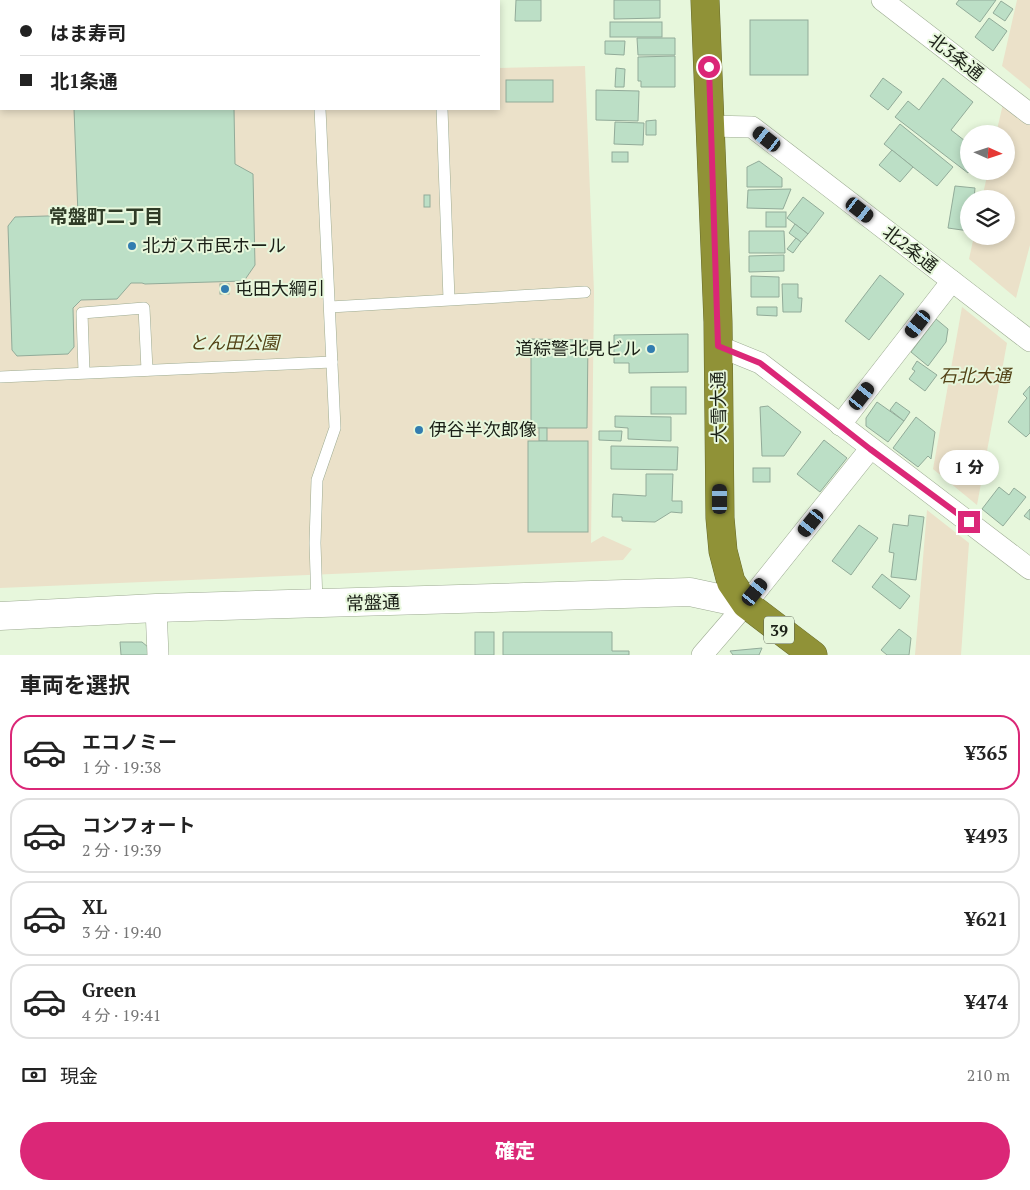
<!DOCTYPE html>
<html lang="ja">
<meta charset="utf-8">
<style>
:root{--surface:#fff;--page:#f2f2f2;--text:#222;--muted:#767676;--line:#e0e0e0;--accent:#db2777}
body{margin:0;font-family:"PT Serif","Noto Sans JP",serif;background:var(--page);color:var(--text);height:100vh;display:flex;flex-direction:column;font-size:19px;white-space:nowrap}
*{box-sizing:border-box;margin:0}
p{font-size:16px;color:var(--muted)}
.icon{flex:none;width:28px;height:28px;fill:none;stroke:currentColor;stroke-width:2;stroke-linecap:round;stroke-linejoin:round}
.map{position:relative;height:655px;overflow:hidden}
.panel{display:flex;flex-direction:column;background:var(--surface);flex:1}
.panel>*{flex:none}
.banner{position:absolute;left:0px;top:0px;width:500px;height:110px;box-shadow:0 2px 8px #0003;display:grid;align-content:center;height:110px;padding:0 20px;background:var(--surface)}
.needle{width:32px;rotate:93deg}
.buttons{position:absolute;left:960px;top:125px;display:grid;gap:10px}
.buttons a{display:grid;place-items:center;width:55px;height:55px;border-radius:50%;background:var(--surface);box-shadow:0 2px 8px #0003;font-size:25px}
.end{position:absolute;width:22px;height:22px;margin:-11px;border:6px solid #db2777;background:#fff;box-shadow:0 0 0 2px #fff}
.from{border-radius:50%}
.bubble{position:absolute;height:35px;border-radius:18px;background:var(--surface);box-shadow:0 2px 8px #0003;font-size:16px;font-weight:800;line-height:35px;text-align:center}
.car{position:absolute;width:15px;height:30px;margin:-15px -8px;border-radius:6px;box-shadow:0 0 4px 1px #0007;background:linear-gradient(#222 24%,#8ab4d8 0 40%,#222 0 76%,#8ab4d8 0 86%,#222 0)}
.banner b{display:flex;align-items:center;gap:18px;height:48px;font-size:19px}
.banner b+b{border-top:1px solid var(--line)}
.banner i{width:12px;height:12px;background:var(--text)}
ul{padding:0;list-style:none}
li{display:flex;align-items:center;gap:15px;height:75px;margin:0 10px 8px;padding:0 10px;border:2px solid var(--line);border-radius:20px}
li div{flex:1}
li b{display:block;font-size:19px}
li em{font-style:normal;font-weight:800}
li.selected{border-color:var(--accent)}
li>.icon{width:45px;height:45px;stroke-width:1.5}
h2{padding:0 20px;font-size:22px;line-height:60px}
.pay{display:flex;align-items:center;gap:12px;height:55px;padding:0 20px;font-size:19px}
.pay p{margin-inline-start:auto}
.button{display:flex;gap:10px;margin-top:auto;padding:10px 20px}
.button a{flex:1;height:58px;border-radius:30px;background:var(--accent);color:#fff;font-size:20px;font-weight:800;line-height:58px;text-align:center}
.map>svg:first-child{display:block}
</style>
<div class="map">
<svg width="1030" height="655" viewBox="0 0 1030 655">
<rect width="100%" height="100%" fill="#e7f7dc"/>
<g fill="#ebe1c9">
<path d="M 1017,0 L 1030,0 L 1030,89 L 1002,66 Z"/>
<path d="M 585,66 L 594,292 L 591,543 L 603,536 L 632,549 L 623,560 L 356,573 L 0,588 L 0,89 L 1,89 L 1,109 L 499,109 L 499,68 Z"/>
<path d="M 1003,104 L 1030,124 L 1030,245 L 1016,298 L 969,259 L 974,236 L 1006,236 L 1006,199 L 982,199 L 988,171 L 1006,171 L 1006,134 L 996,134 Z"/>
<path d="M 962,307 L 1007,343 L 977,505 L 933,469 Z"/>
<path d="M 927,510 L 969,543 L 961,655 L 915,655 Z"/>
</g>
<g fill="#bcdfc6" stroke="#92ab99">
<path d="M 516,0 L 541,0 L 541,21 L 515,21 Z"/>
<path d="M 614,0 L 660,0 L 660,18 L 614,19 Z"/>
<path d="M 959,0 L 996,0 L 980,22 L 956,4 Z"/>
<path d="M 1001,1 L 1013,9 L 1005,21 L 993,13 Z"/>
<path d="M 989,18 L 1007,31 L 993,51 L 975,37 Z"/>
<rect x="750" y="20" width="58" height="55"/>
<rect x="610" y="22" width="52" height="15"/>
<path d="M 637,38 L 675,38 L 675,55 L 638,55 Z"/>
<path d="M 605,41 L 625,41 L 624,55 L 605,54 Z"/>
<path d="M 0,53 L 1,53 L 0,86 Z"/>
<path d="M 675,56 L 675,87 L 641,87 L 641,81 L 638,81 L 638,57 Z"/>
<path d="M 616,68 L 625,69 L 624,87 L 615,87 Z"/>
<path d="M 883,78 L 902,92 L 888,110 L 870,96 Z"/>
<path d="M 943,78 L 973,102 L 951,130 L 969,144 L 969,171 L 968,173 L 895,117 L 908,101 L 919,110 Z"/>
<rect x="506" y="80" width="47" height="22"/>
<path d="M 596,90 L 639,91 L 638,121 L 596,120 Z"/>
<path d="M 74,109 L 234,109 L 235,164 L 253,174 L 255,265 L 244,281 L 145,284 L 142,283 L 131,283 L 117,299 L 81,300 L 73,308 L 74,347 L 68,354 L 17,356 L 12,350 L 8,226 L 15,217 L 78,215 Z"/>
<path d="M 656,120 L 656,135 L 646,135 L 646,121 Z"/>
<path d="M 615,122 L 644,123 L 643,145 L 614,144 Z"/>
<path d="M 900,124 L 953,167 L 937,186 L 884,144 Z"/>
<path d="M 892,150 L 913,167 L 900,182 L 879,165 Z"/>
<rect x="612" y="152" width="16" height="10"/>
<path d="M 759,161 L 782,178 L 782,187 L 747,187 L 747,167 Z"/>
<path d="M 955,186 L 975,188 L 974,199 L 969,199 L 969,231 L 948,228 Z"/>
<path d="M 791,189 L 783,209 L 747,208 L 748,190 Z"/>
<rect x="424" y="195" width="6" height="12"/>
<path d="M 803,197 L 824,213 L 808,234 L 787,218 Z"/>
<rect x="766" y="212" width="20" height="15"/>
<path d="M 795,224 L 808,234 L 801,242 L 789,233 Z"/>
<path d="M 749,231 L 784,231 L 785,253 L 749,253 Z"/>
<path d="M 796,238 L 801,242 L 793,253 L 787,249 Z"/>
<path d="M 784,255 L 784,271 L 749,272 L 749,256 Z"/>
<path d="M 880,275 L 904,294 L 869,340 L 845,321 Z"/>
<path d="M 751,276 L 779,277 L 779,297 L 751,297 Z"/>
<rect x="220" y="284" width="9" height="10"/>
<path d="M 782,284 L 798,284 L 798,298 L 802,298 L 801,312 L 783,312 Z"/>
<path d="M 757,307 L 777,307 L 777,316 L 757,315 Z"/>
<path d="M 936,319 L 948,329 L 946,342 L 928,366 L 911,352 Z"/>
<path d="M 688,334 L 688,372 L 629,373 L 629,363 L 614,363 L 614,335 Z"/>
<path d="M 531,339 L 588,340 L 587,428 L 531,428 Z"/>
<path d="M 917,361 L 937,375 L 925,391 L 909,379 L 915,371 L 912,369 Z"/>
<path d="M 1030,386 L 1030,433 L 1026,437 L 1008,422 L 1027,398 L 1023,394 Z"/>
<rect x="651" y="387" width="35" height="27"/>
<path d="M 877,402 L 904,421 L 888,442 L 866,426 L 866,418 Z"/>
<path d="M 896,402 L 910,412 L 904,421 L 890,410 Z"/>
<path d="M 768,406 L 801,432 L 784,456 L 762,456 L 760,407 Z"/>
<path d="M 615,416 L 671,417 L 671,441 L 628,439 L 628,428 L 615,427 Z"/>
<path d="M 916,417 L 935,432 L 931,459 L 928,456 L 918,467 L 893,448 Z"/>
<rect x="539" y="428" width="8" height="13"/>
<path d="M 599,431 L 622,431 L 621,441 L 599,440 Z"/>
<path d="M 824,440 L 847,458 L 820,492 L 797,474 Z"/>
<rect x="528" y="441" width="60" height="91"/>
<path d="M 611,446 L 678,447 L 677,470 L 611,469 Z"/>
<rect x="753" y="468" width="17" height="14"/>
<path d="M 646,474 L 673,474 L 672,501 L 682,501 L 682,513 L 671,512 L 655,522 L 622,521 L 622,517 L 612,517 L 613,494 L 646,496 Z"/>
<path d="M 999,487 L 1009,495 L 1014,488 L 1026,497 L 1003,526 L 982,509 Z"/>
<path d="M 1030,509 L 1030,520 L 1024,516 Z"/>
<path d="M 909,515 L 924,517 L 916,580 L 891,577 L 894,553 L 889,552 L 893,524 L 908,526 Z"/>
<path d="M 859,525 L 878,538 L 851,575 L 832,561 Z"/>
<path d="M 882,574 L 910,596 L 900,609 L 872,587 Z"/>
<path d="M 899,629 L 911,638 L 909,655 L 887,655 L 881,650 Z"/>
<rect x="475" y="632" width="19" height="23"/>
<path d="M 503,632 L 612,632 L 612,651 L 629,651 L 629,655 L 503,655 Z"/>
<path d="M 120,642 L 142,642 L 148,647 L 148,655 L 121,655 Z"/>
<path d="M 762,648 L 759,655 L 733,655 L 730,651 Z"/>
</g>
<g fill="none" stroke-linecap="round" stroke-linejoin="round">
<defs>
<g id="lane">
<path d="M 315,0 L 315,1"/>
<path d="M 442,109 L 449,299"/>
<path d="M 330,307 L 585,292"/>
<path d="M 84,372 L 82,313 L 144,308 L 147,370"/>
<path d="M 0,377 L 332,362"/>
<path d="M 317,603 L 315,543 L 317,480 L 335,428 L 320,109"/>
</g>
<g id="street">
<path d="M 882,0 L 1030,114"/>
<path d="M 710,126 L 752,127 L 1030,341"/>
<path d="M 718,346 L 760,363 L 1030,569"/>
<path d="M 840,425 L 952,281"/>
<path d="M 156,608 L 158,655"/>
<path d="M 702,655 L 746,604 L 870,449"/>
</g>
<path id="secondary" d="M 0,616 L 156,608 L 690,592 L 746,604"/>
<path id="highway" d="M 705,0 L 718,322 L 720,518 L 723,551 L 731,582 L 746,604 L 813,655"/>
</defs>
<use href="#lane" stroke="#9dab92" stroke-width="12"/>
<use href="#street" stroke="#9dab92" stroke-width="22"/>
<use href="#secondary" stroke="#9dab92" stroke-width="29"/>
<use href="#highway" stroke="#676a2c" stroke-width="29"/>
<use href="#lane" stroke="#fff" stroke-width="11"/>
<use href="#street" stroke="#fff" stroke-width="21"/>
<use href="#secondary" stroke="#fff" stroke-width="28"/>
<use href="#highway" stroke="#909237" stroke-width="28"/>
</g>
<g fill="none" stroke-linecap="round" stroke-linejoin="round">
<path stroke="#db2777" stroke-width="6" d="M 709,67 L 718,346 L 760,363 L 870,449 L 969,522"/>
</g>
<g fill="#327db0" stroke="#e7f7dc" stroke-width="2">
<circle cx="132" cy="246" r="5"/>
<circle cx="225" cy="289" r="5"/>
<circle cx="651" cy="349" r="5"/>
<circle cx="419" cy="430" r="5"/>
</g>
<g text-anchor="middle" stroke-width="4" stroke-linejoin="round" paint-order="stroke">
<rect fill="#e7f7dc" stroke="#586052" stroke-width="1" x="764" y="616.5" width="30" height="27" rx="4"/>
<g font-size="16" font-weight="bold" fill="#1b2017">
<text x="779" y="636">39</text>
</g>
<g font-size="18" fill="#1b2017" stroke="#e7f7dc">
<text transform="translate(956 57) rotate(38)" y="6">北3条通</text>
<text transform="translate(910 249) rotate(38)" y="6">北2条通</text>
<text transform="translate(719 407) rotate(-91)" y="6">大雪大通</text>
<text transform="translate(373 603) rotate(-2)" y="6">常盤通</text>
</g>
<g font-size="18" fill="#1b2017" stroke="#e7f7dc" text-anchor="start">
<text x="142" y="252">北ガス市民ホール</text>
<text x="235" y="295">屯田大綱引</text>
<text x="641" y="355" text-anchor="end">道綜警北見ビル</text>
<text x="429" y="436">伊谷半次郎像</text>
</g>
<g font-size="18" font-style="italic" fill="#534216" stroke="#e7f7dc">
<text x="234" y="349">とん田公園</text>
<text x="975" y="382">石北大通</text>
</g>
<g font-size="19" font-weight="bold" fill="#2f3b26" stroke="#e7f7dc">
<text x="106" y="223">常盤町二丁目</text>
</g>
</g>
</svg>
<div class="buttons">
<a><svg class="needle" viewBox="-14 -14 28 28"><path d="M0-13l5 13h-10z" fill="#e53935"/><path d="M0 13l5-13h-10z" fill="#767676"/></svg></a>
<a><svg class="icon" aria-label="layers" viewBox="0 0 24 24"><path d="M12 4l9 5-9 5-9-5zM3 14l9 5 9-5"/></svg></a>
</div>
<i class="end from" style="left:709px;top:67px"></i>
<i class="end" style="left:969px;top:522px"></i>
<div class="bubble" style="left:939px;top:450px;width:60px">1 分</div>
<i class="car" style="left:767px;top:139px;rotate:308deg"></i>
<i class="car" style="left:860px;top:210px;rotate:128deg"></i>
<i class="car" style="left:918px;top:324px;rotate:218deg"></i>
<i class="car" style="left:862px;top:396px;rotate:38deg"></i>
<i class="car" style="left:720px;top:499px;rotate:0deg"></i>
<i class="car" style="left:811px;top:523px;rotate:219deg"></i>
<i class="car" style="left:755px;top:592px;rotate:39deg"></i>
<div class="banner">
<b><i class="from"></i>はま寿司</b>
<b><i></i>北1条通</b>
</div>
</div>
<section class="panel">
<h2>車両を選択</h2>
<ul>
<li class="selected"><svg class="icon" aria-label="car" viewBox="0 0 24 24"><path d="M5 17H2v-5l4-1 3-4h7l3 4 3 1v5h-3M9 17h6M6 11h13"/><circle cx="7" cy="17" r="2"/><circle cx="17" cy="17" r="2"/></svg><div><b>エコノミー</b><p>1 分 · 19:38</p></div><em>¥365</em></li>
<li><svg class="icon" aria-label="car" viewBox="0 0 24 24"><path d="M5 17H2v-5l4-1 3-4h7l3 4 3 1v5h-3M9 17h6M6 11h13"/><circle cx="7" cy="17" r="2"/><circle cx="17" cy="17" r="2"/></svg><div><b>コンフォート</b><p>2 分 · 19:39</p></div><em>¥493</em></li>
<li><svg class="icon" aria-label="car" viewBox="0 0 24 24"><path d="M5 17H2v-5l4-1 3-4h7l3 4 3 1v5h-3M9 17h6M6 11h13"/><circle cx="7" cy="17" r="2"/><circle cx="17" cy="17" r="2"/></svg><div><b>XL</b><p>3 分 · 19:40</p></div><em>¥621</em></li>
<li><svg class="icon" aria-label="car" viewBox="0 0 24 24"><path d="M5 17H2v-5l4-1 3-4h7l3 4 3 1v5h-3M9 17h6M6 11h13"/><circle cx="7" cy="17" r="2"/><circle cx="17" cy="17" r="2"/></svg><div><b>Green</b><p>4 分 · 19:41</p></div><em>¥474</em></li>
</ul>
<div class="pay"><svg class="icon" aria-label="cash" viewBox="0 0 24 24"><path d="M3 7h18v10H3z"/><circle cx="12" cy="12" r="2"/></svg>現金<p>210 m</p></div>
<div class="button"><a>確定</a></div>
</section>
